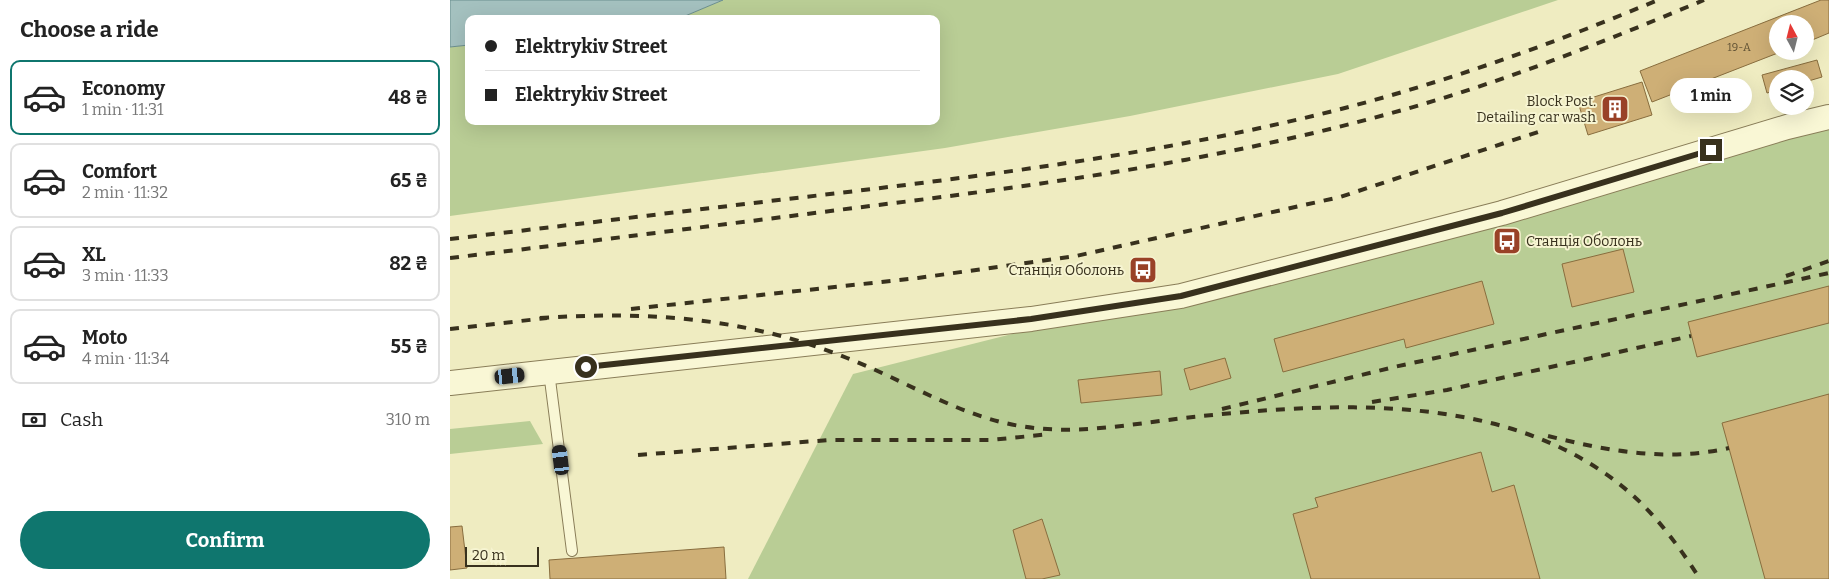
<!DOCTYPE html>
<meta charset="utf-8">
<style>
:root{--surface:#fff;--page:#f2f2f2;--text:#222;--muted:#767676;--line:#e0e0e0;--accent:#0f766e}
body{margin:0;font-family:Bitter,serif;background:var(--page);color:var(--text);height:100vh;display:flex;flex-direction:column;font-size:19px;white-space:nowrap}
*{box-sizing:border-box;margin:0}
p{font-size:16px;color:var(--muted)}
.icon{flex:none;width:28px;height:28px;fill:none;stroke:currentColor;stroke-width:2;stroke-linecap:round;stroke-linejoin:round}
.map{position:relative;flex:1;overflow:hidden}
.side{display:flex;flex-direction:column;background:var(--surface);width:450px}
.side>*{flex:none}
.top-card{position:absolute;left:15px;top:15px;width:475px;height:110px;border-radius:10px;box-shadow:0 5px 20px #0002;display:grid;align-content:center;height:110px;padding:0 20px;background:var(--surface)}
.needle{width:32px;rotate:353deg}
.fabs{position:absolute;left:1319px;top:15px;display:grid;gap:10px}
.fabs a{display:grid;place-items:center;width:45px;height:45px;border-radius:50%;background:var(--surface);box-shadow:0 5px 20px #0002;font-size:25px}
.scale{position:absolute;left:15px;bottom:12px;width:74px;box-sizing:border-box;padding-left:5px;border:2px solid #38311d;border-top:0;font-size:14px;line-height:18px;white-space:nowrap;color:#38311d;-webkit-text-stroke:4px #f6f4d1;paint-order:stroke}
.end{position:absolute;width:22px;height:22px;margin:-11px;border:6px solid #38311d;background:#fff;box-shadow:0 0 0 2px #fff}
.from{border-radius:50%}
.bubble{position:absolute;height:35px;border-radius:18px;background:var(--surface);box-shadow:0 5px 20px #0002;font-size:16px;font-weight:700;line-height:35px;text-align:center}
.car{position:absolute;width:15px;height:30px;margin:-15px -8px;border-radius:6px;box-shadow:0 0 4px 1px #0007;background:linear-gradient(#222 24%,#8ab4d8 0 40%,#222 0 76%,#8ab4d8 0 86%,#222 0)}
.top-card b{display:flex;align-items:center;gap:18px;height:48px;font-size:19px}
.top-card b+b{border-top:1px solid var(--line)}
.top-card i{width:12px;height:12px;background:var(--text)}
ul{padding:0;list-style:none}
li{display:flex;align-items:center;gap:15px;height:75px;margin:0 10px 8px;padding:0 10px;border:2px solid var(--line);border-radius:10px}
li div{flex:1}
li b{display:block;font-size:19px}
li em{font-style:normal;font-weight:700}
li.current{border-color:var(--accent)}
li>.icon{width:45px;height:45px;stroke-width:1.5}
h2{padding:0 20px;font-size:22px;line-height:60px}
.pay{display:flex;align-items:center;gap:12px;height:55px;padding:0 20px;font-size:19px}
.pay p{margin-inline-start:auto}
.cta{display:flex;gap:10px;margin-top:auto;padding:10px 20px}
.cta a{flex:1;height:58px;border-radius:30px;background:var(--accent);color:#fff;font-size:20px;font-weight:700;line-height:58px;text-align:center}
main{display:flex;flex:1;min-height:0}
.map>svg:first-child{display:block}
</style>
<main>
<section class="side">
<h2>Choose a ride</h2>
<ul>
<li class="current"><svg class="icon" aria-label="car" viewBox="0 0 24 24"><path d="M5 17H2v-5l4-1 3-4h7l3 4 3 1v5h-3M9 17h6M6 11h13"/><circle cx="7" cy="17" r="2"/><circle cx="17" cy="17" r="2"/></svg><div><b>Economy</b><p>1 min · 11:31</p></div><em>48 ₴</em></li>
<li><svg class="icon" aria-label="car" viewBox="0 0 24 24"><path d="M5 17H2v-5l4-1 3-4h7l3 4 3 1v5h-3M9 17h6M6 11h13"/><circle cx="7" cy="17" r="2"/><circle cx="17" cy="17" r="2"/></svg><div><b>Comfort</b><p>2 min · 11:32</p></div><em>65 ₴</em></li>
<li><svg class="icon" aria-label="car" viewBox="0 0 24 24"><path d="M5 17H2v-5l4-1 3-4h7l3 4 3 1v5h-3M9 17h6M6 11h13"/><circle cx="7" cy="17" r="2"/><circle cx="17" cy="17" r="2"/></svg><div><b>XL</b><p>3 min · 11:33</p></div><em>82 ₴</em></li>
<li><svg class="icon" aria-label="car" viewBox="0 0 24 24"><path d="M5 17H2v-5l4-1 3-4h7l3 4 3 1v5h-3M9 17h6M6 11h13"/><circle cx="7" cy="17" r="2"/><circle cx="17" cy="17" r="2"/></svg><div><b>Moto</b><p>4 min · 11:34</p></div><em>55 ₴</em></li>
</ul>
<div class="pay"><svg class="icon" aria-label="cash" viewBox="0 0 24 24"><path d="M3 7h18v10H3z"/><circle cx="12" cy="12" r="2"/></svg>Cash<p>310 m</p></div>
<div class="cta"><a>Confirm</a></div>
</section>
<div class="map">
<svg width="1379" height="579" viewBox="0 0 1379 579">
<rect width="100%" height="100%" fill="#efecc1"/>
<g fill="#b9cd95">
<path d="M 273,0 L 1108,0 L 888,74 L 680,116 L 495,148 L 0,216 L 0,47 L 19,45 L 19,121 L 486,121 L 486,19 L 228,19 Z"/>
<path d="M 1379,128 L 1379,579 L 298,579 L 403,374 Z"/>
<path d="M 80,421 L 93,444 L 0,454 L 0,429 Z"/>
</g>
<path fill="#a4c1bf" stroke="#6b8f8f" d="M 0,0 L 273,0 L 228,19 L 19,19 L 19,45 L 0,47 Z"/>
<g fill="#ceaf76" stroke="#886d3e">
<path d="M 1371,0 L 1379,0 L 1379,33 L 1355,43 L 1355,24 L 1328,24 L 1328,51 L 1333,51 L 1202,102 L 1190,71 Z"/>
<path d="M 1367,60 L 1372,77 L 1355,82 L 1355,79 L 1328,79 L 1328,90 L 1317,93 L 1312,75 Z"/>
<path d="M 1192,82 L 1202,115 L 1138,135 L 1128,102 Z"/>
<path d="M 1173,249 L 1184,292 L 1122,307 L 1112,264 Z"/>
<path d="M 1032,281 L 1044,324 L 956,348 L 954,339 L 833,372 L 824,339 Z"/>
<path d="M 1379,286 L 1379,323 L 1247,357 L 1238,322 Z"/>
<path d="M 775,358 L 781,378 L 740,390 L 734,369 Z"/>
<path d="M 710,371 L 712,395 L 631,403 L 628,380 Z"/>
<path d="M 1379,394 L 1379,579 L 1315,579 L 1272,423 Z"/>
<path d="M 1031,452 L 1042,492 L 1064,485 L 1090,579 L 861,579 L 843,514 L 868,507 L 865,498 Z"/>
<path d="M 592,519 L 610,575 L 592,579 L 576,579 L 563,530 Z"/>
<path d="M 12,526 L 17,568 L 0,570 L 0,527 Z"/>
<path d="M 274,547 L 276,579 L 100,579 L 99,560 Z"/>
</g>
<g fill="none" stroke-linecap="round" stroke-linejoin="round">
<defs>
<path id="service" d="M 99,372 L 122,551"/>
<path id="tertiary" d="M 0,383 L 581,319 L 731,296 L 1052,213 L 1337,127 L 1379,117"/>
</defs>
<use href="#service" stroke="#897d58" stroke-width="12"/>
<use href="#tertiary" stroke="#897d58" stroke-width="26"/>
<use href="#service" stroke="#f9f7d5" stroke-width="10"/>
<use href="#tertiary" stroke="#f9f7d5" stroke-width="24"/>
<g stroke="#38311d" stroke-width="4" stroke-dasharray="9 9" stroke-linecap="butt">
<path d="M 0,239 C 130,224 259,208 389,193 C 557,173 726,151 891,109 C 999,81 1105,43 1208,0"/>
<path d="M 0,258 C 135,242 269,225 404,208 C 584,186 763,162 938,114 C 1046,85 1151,43 1254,0"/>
<path d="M 1336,276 L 1379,261"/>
<path d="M 181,309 L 468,278 L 626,256 L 890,197 L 1088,132"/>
<path d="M 90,318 C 198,311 295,317 397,358 C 454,380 509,416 570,426 C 628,436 686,423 743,417 C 887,402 1062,391 1179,492 C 1206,515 1231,549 1250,579"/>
<path d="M 0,329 L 97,318"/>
<path d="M 922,402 L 997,390 L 1241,336"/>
<path d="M 772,409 L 944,367 L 1379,273"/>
<path d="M 1098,436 C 1158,451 1217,462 1279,448"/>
<path d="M 188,455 L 379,440 L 541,440 L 600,434"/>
</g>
</g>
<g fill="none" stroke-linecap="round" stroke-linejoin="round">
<path stroke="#38311d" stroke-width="6" d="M 136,367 L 581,319 L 731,296 L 1052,213 L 1261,150"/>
</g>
<defs>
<symbol id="building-square" viewBox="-11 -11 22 22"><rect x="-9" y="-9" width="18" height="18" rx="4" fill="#994127" stroke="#f6f4d1"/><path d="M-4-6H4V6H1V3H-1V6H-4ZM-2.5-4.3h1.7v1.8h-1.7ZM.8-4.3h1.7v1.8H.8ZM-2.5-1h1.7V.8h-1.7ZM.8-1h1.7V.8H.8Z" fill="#fff"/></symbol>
<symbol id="bus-square" viewBox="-11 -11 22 22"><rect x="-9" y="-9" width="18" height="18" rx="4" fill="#994127" stroke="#f6f4d1"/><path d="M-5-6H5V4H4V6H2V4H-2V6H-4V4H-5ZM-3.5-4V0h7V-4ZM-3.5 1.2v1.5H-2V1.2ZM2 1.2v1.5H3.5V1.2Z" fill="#fff"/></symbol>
</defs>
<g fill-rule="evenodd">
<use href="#building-square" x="1149" y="93" width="32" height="32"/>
<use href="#bus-square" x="1041" y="225" width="32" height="32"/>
<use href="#bus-square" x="677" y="254" width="32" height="32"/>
</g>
<g text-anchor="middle" stroke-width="4" stroke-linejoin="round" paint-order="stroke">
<g font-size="11" fill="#5e5033">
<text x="1289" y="51">19-А</text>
</g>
<g font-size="14" fill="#38311d" stroke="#f6f4d1" text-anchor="end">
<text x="1146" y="106">Block Post.<tspan x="1146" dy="16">Detailing car wash</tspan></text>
<text x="1076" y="246" text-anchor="start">Cтанція Оболонь</text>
<text x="674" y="275">Станція Оболонь</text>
</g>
</g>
</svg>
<div class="fabs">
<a><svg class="needle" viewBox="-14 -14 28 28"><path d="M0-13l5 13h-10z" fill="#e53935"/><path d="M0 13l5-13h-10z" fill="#767676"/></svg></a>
<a><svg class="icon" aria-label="layers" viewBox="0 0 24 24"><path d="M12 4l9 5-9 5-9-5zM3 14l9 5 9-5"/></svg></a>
</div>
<div class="scale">20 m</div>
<i class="end from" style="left:136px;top:367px"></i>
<i class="end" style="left:1261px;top:150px"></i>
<div class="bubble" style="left:1220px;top:78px;width:82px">1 min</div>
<i class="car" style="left:60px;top:376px;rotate:84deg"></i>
<i class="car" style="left:111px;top:460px;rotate:353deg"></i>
<div class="top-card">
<b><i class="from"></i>Elektrykiv Street</b>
<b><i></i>Elektrykiv Street</b>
</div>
</div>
</main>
